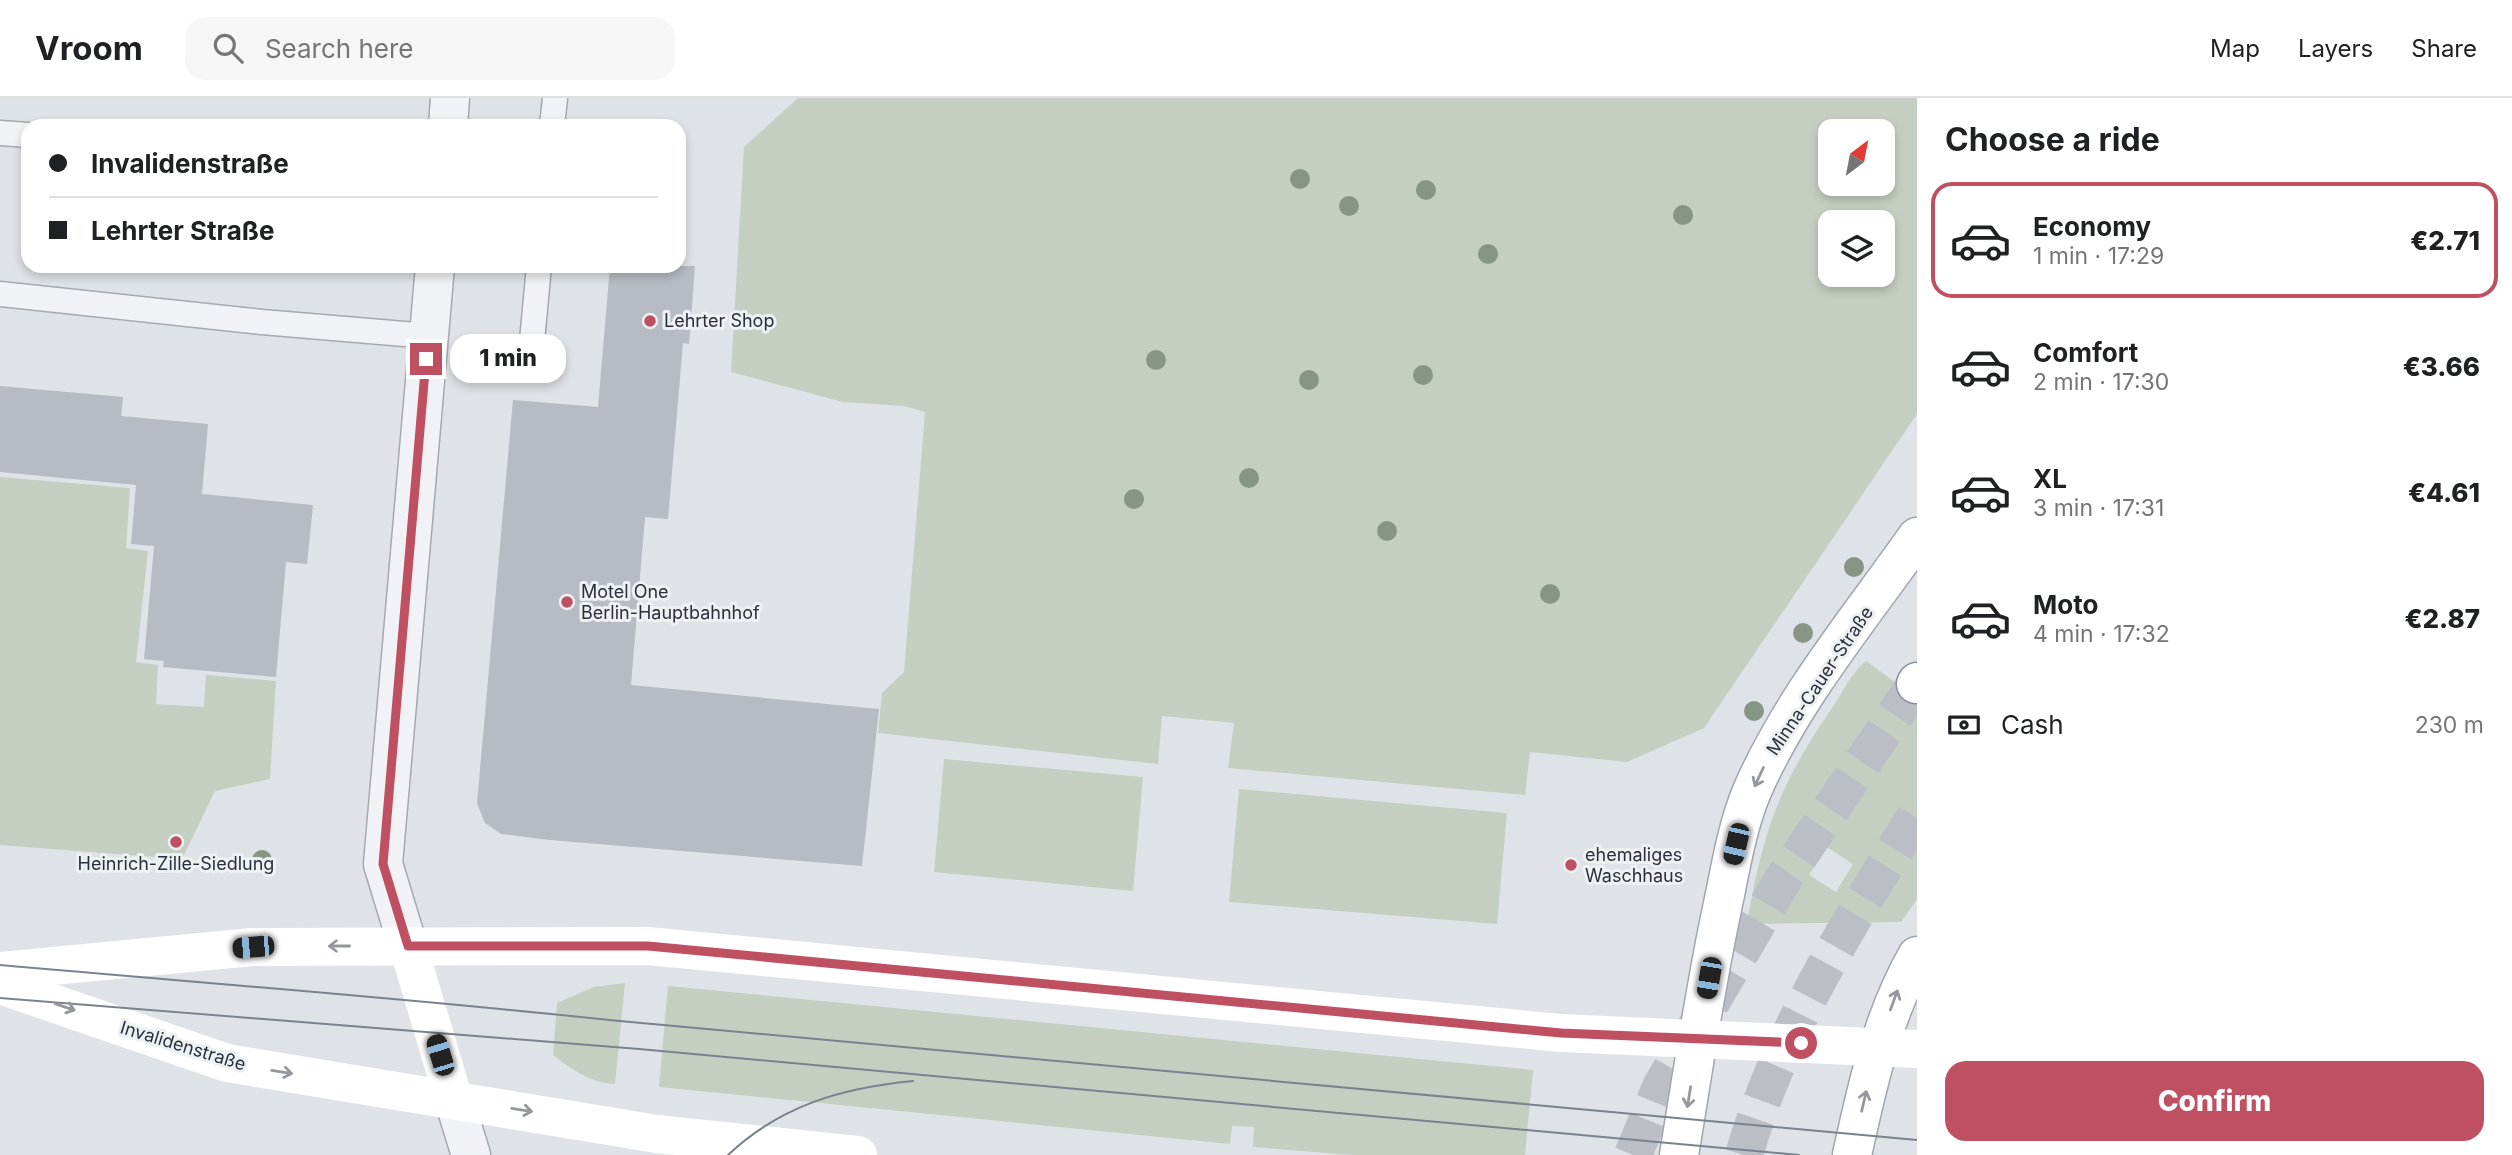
<!DOCTYPE html>
<meta charset="utf-8">
<style>
:root{--surface:#fff;--page:#f6f6f6;--text:#202124;--muted:#757577;--line:#e0e0e0;--accent:#bf5061}
body{margin:0;font-family:Inter,sans-serif;background:var(--page);color:var(--text);height:100vh;display:flex;flex-direction:column;font-size:26px;white-space:nowrap}
*{box-sizing:border-box;margin:0}
p{font-size:23px;color:var(--muted)}
.icon{flex:none;width:38px;height:38px;fill:none;stroke:currentColor;stroke-width:2;stroke-linecap:round;stroke-linejoin:round}
.map{position:relative;flex:1;overflow:hidden}
.panel{display:flex;flex-direction:column;background:var(--surface);width:595px}
.panel>*{flex:none}
.top-card{position:absolute;left:21px;top:21px;width:665px;height:154px;border-radius:21px;box-shadow:0 4px 10px #0003;display:grid;align-content:center;height:154px;padding:0 28px;background:var(--surface)}
.needle{width:46px;rotate:32deg}
.controls{position:absolute;left:1818px;top:21px;display:grid;gap:14px}
.controls a{display:grid;place-items:center;width:77px;height:77px;border-radius:14px;background:var(--surface);box-shadow:0 4px 10px #0003;font-size:35px}
.end{position:absolute;width:32px;height:32px;margin:-16px;border:9px solid #bf5061;background:#fff;box-shadow:0 0 0 4px #fff}
.from{border-radius:50%}
.bubble{position:absolute;height:49px;border-radius:21px;background:var(--surface);box-shadow:0 4px 10px #0003;font-size:23px;font-weight:800;line-height:49px;text-align:center}
.car{position:absolute;width:21px;height:42px;margin:-21px -10px;border-radius:9px;box-shadow:0 0 5px 2px #0007;background:linear-gradient(#222 24%,#8ab4d8 0 40%,#222 0 76%,#8ab4d8 0 86%,#222 0)}
.top-card b{display:flex;align-items:center;gap:24px;height:66px;font-size:26px}
.top-card b+b{border-top:2px solid var(--line)}
.top-card i{width:18px;height:18px;background:var(--text)}
ul{padding:0;list-style:none}
li{display:flex;align-items:center;gap:21px;height:116px;margin:0 14px 10px;padding:0 14px;border:4px solid transparent;border-radius:21px}
li div{flex:1}
li b{display:block;font-size:26px}
li em{font-style:normal;font-weight:800}
li.on{border-color:var(--accent)}
li>.icon{width:63px;height:63px;stroke-width:1.5}
h2{padding:0 28px;font-size:32px;line-height:84px}
.pay{display:flex;align-items:center;gap:18px;height:77px;padding:0 28px;font-size:26px}
.pay p{margin-inline-start:auto}
.action{display:flex;gap:14px;margin-top:auto;padding:14px 28px}
.action a{flex:1;height:80px;border-radius:21px;background:var(--accent);color:#fff;font-size:28px;font-weight:800;line-height:80px;text-align:center}
header{display:flex;align-items:center;gap:42px;box-sizing:border-box;height:98px;padding:0 35px;background:var(--surface);border-bottom:2px solid var(--line)}
header strong{font-size:33px}
nav{display:flex;gap:38px;margin-inline-start:auto;font-size:24px}
.search{width:490px;height:63px;background:var(--page);display:flex;align-items:center;gap:18px;box-sizing:border-box;padding:0 24px;border-radius:21px;color:var(--muted);font-size:26px}
main{display:flex;flex:1;min-height:0}
.map>svg:first-child{display:block}
</style>
<header>
<strong>Vroom</strong>
<div class="search"><svg class="icon" aria-label="search" viewBox="0 0 24 24"><circle cx="10" cy="10" r="6"/><path d="M15 15l6 6"/></svg>Search here</div>
<nav><a>Map</a><a>Layers</a><a>Share</a></nav>
</header>
<main>
<div class="map">
<svg width="1917" height="1057" viewBox="0 0 1917 1057">
<rect width="100%" height="100%" fill="#dfe2e6"/>
<g fill="#c5cfc1" fill-rule="evenodd">
<path d="M 798,0 L 1917,0 L 1917,316 L 1704,630 L 1627,664 L 1530,654 L 1525,697 L 1228,670 L 1234,625 L 1162,618 L 1158,666 L 878,635 L 882,595 L 904,574 L 925,314 L 904,308 L 843,304 L 731,274 L 744,49 ZM 1830,33 L 1883,33 L 1883,86 L 1830,86 ZM 1830,124 L 1883,124 L 1883,177 L 1830,177 Z"/>
<path d="M 0,379 L 130,390 L 126,450 L 148,453 L 136,564 L 158,567 L 156,606 L 204,609 L 206,577 L 276,583 L 270,681 L 215,693 L 182,761 L 0,747 Z"/>
<path d="M 1866,563 L 1917,600 L 1917,801 L 1901,824 L 1747,826 C 1763,732 1780,685 1834,607 C 1843,593 1853,573 1866,563 ZM 1827,749 L 1853,766 L 1836,794 L 1809,777 Z"/>
<path d="M 944,661 L 1143,679 L 1133,793 L 934,774 Z"/>
<path d="M 1239,691 L 1507,715 L 1497,826 L 1229,804 Z"/>
<path d="M 625,885 L 615,986 C 591,985 571,971 553,957 L 557,905 L 594,889 Z"/>
<path d="M 668,888 L 1533,972 L 1525,1057 L 1351,1057 L 1253,1049 L 1254,1029 L 1232,1028 L 1230,1046 L 659,989 Z"/>
</g>
<g fill="#b7bbc3">
<path d="M 610,168 L 695,168 L 689,246 L 683,245 L 668,421 L 645,419 L 631,587 L 879,611 L 862,768 L 550,742 L 501,736 L 485,725 L 477,705 L 513,302 L 598,309 Z"/>
<path d="M 0,288 L 123,299 L 121,318 L 208,326 L 202,396 L 313,407 L 307,466 L 286,464 L 276,579 L 163,569 L 164,563 L 144,561 L 154,448 L 131,446 L 136,387 L 0,374 Z"/>
</g>
<g fill="none" stroke-linecap="round" stroke-linejoin="round">
<g stroke="#bbbec4" stroke-width="38" stroke-dasharray="38 19" stroke-linecap="butt">
<path d="M 1633,1057 L 1661,989 L 1784,780 L 1916,586"/>
<path d="M 1744,1057 C 1780,933 1849,825 1917,716"/>
</g>
<defs>
<g id="service">
<path d="M 552,28 L 555,0"/>
<path d="M 0,35 L 28,37"/>
<path d="M 0,196 L 262,224 L 428,238"/>
<path d="M 532,243 L 539,168"/>
</g>
<g id="minor">
<path d="M 448,28 L 450,0"/>
<path d="M 408,848 L 383,766 L 435,168"/>
<path d="M 454,1002 L 471,1057"/>
</g>
<g id="primary">
<path d="M 1679,1057 C 1693,973 1705,889 1723,806 C 1731,768 1737,729 1752,693 C 1792,601 1860,520 1917,439"/>
<path d="M 1852,1057 C 1867,988 1882,920 1917,858"/>
</g>
<path id="trunk" d="M 1916,586 L 1917,584"/>
</defs>
<use href="#service" stroke="#a5a9b0" stroke-width="27"/>
<use href="#minor" stroke="#a5a9b0" stroke-width="41"/>
<use href="#primary" stroke="#9fa6b1" stroke-width="41"/>
<use href="#trunk" stroke="#88909b" stroke-width="41"/>
<use href="#service" stroke="#f1f2f5" stroke-width="24"/>
<use href="#minor" stroke="#f1f2f5" stroke-width="38"/>
<g stroke="#fff" stroke-width="38">
<path d="M 408,848 L 454,1002"/>
<path d="M 0,873 L 252,849 L 648,848 L 1561,935 L 1917,951"/>
<path d="M 0,887 L 227,965 L 657,1036 L 858,1057"/>
</g>
<use href="#primary" stroke="#fff" stroke-width="38"/>
<use href="#trunk" stroke="#fff" stroke-width="38"/>
<g stroke="#7a828e" stroke-width="2">
<path d="M 0,867 C 203,885 406,900 609,922 L 1917,1042"/>
<path d="M 0,900 L 639,951 L 1799,1057"/>
<path d="M 728,1057 C 781,1007 842,990 913,983"/>
</g>
</g>
<g fill="#869586">
<circle cx="1300" cy="81" r="10"/>
<circle cx="1426" cy="92" r="10"/>
<circle cx="1349" cy="108" r="10"/>
<circle cx="1683" cy="117" r="10"/>
<circle cx="1488" cy="156" r="10"/>
<circle cx="1156" cy="262" r="10"/>
<circle cx="1423" cy="277" r="10"/>
<circle cx="1309" cy="282" r="10"/>
<circle cx="1249" cy="380" r="10"/>
<circle cx="1134" cy="401" r="10"/>
<circle cx="1387" cy="433" r="10"/>
<circle cx="1854" cy="469" r="10"/>
<circle cx="1550" cy="496" r="10"/>
<circle cx="1803" cy="535" r="10"/>
<circle cx="1754" cy="613" r="10"/>
<circle cx="262" cy="762" r="10"/>
</g>
<defs><path id="oneway-shaft" d="M-6 0H5M1.5-3L5.5 0L1.5 3" fill="none" stroke-width="1.6" stroke-linecap="round" stroke-linejoin="round" transform="scale(1.75)"/></defs>
<g stroke="#94989e">
<use href="#oneway-shaft" transform="translate(1759 679) rotate(115)"/>
<use href="#oneway-shaft" transform="translate(339 848) rotate(180)"/>
<use href="#oneway-shaft" transform="translate(1894 902) rotate(-70)"/>
<use href="#oneway-shaft" transform="translate(65 909) rotate(19)"/>
<use href="#oneway-shaft" transform="translate(282 974) rotate(9)"/>
<use href="#oneway-shaft" transform="translate(1689 999) rotate(99)"/>
<use href="#oneway-shaft" transform="translate(1864 1003) rotate(-77)"/>
<use href="#oneway-shaft" transform="translate(522 1012) rotate(9)"/>
</g>
<g fill="none" stroke-linecap="round" stroke-linejoin="round">
<path stroke="#bf5061" stroke-width="9" d="M 426,261 L 383,766 L 408,848 L 648,848 L 1561,935 L 1801,945"/>
</g>
<g fill="#bf5061" stroke="#eef1f4" stroke-width="2.5">
<circle cx="650" cy="223" r="7"/>
<circle cx="567" cy="504" r="7"/>
<circle cx="176" cy="744" r="7"/>
<circle cx="1571" cy="767" r="7"/>
</g>
<g text-anchor="middle" stroke-width="6" stroke-linejoin="round" paint-order="stroke">
<g font-size="18" fill="#29303c" stroke="#eef1f4" text-anchor="start">
<text x="664" y="229">Lehrter Shop</text>
<text x="581" y="500">Motel One<tspan x="581" dy="21">Berlin-Hauptbahnhof</tspan></text>
<text x="1585" y="763">ehemaliges<tspan x="1585" dy="21">Waschhaus</tspan></text>
<text x="176" y="772" text-anchor="middle">Heinrich-Zille-Siedlung</text>
</g>
<g font-size="18" fill="#29303c" stroke="#eef1f4">
<text transform="translate(1820 583) rotate(-56)" y="6">Minna-Cauer-Straße</text>
<text transform="translate(183 948) rotate(17)" y="6">Invalidenstraße</text>
</g>
</g>
</svg>
<div class="controls">
<a><svg class="needle" viewBox="-14 -14 28 28"><path d="M0-13l5 13h-10z" fill="#e53935"/><path d="M0 13l5-13h-10z" fill="#757577"/></svg></a>
<a><svg class="icon" aria-label="layers" viewBox="0 0 24 24"><path d="M12 4l9 5-9 5-9-5zM3 14l9 5 9-5"/></svg></a>
</div>
<i class="end from" style="left:1801px;top:945px"></i>
<i class="end" style="left:426px;top:261px"></i>
<div class="bubble" style="left:450px;top:236px;width:116px">1 min</div>
<i class="car" style="left:1736px;top:746px;rotate:193deg"></i>
<i class="car" style="left:253px;top:849px;rotate:265deg"></i>
<i class="car" style="left:1709px;top:880px;rotate:190deg"></i>
<i class="car" style="left:440px;top:957px;rotate:343deg"></i>
<div class="top-card">
<b><i class="from"></i>Invalidenstraße</b>
<b><i></i>Lehrter Straße</b>
</div>
</div>
<section class="panel">
<h2>Choose a ride</h2>
<ul>
<li class="on"><svg class="icon" aria-label="car" viewBox="0 0 24 24"><path d="M5 17H2v-5l4-1 3-4h7l3 4 3 1v5h-3M9 17h6M6 11h13"/><circle cx="7" cy="17" r="2"/><circle cx="17" cy="17" r="2"/></svg><div><b>Economy</b><p>1 min · 17:29</p></div><em>€2.71</em></li>
<li><svg class="icon" aria-label="car" viewBox="0 0 24 24"><path d="M5 17H2v-5l4-1 3-4h7l3 4 3 1v5h-3M9 17h6M6 11h13"/><circle cx="7" cy="17" r="2"/><circle cx="17" cy="17" r="2"/></svg><div><b>Comfort</b><p>2 min · 17:30</p></div><em>€3.66</em></li>
<li><svg class="icon" aria-label="car" viewBox="0 0 24 24"><path d="M5 17H2v-5l4-1 3-4h7l3 4 3 1v5h-3M9 17h6M6 11h13"/><circle cx="7" cy="17" r="2"/><circle cx="17" cy="17" r="2"/></svg><div><b>XL</b><p>3 min · 17:31</p></div><em>€4.61</em></li>
<li><svg class="icon" aria-label="car" viewBox="0 0 24 24"><path d="M5 17H2v-5l4-1 3-4h7l3 4 3 1v5h-3M9 17h6M6 11h13"/><circle cx="7" cy="17" r="2"/><circle cx="17" cy="17" r="2"/></svg><div><b>Moto</b><p>4 min · 17:32</p></div><em>€2.87</em></li>
</ul>
<div class="pay"><svg class="icon" aria-label="cash" viewBox="0 0 24 24"><path d="M3 7h18v10H3z"/><circle cx="12" cy="12" r="2"/></svg>Cash<p>230 m</p></div>
<div class="action"><a>Confirm</a></div>
</section>
</main>
